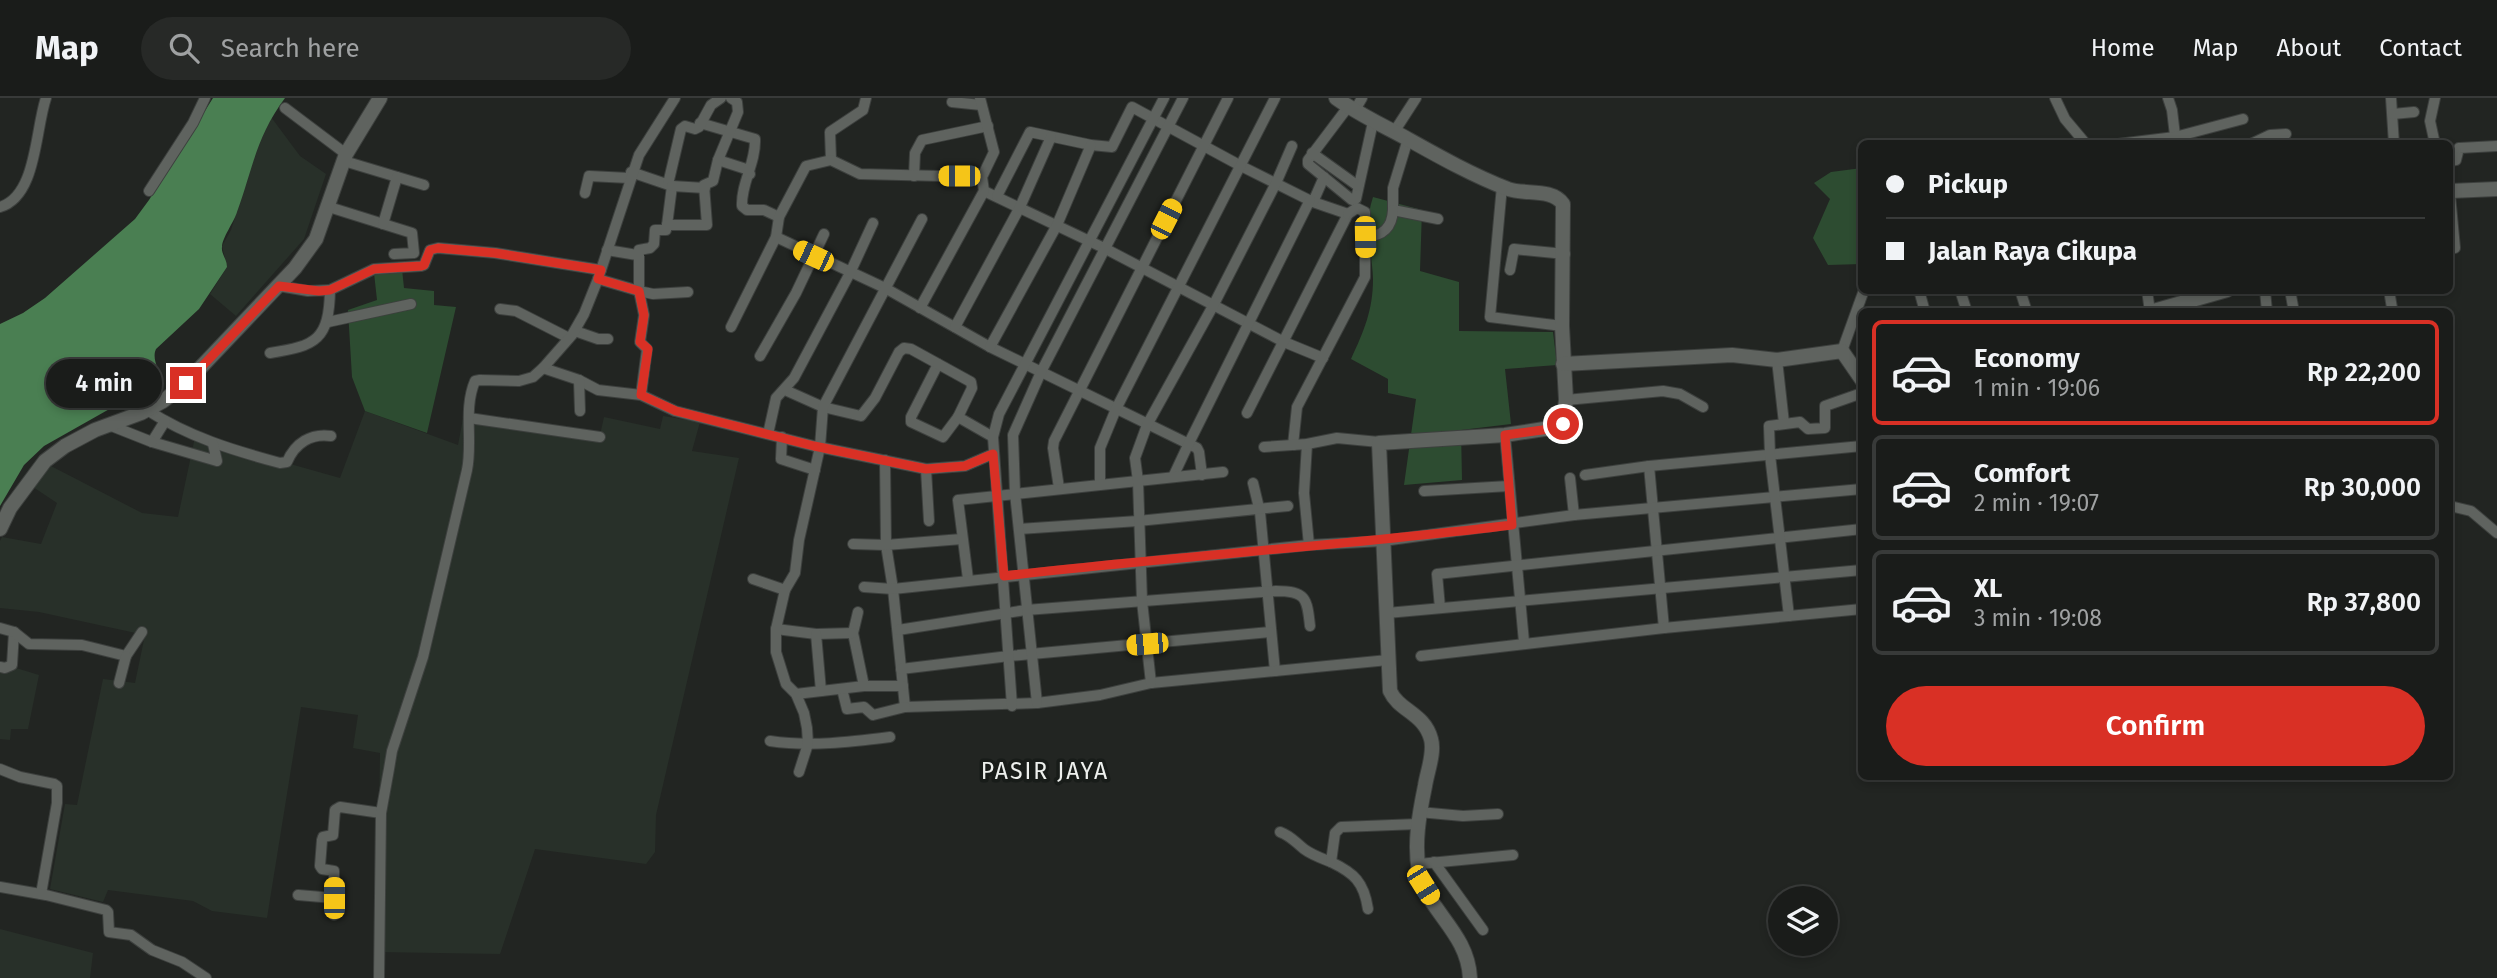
<!DOCTYPE html>
<meta charset="utf-8">
<style>
:root{--surface:#1a1c1a;--page:#272927;--text:#f1f3f6;--muted:#9fa1a2;--line:#383a39;--accent:#d93025}
body{margin:0;font-family:"Fira Sans",sans-serif;background:var(--page);color:var(--text);height:100vh;display:flex;flex-direction:column;font-size:26px;white-space:nowrap}
*{box-sizing:border-box;margin:0}
p{font-size:23px;color:var(--muted)}
.icon{flex:none;width:38px;height:38px;fill:none;stroke:currentColor;stroke-width:2;stroke-linecap:round;stroke-linejoin:round}
.map{position:relative;flex:1;overflow:hidden}
.side{position:absolute;left:1858px;top:210px;width:595px;height:472px;display:flex;flex-direction:column;background:var(--surface);border-radius:10px;box-shadow:0 4px 10px #0003,0 0 0 2px var(--line)}
.side>*{flex:none}
.banner{position:absolute;left:1858px;top:42px;width:595px;height:154px;border-radius:10px;box-shadow:0 4px 10px #0003,0 0 0 2px var(--line);display:grid;align-content:center;height:154px;padding:0 28px;background:var(--surface)}
.tools{position:absolute;left:1768px;top:788px;display:grid;gap:14px}
.tools a{display:grid;place-items:center;width:70px;height:70px;border-radius:50%;background:var(--surface);box-shadow:0 4px 10px #0003,0 0 0 2px var(--line);font-size:35px}
.end{position:absolute;width:32px;height:32px;margin:-16px;border:9px solid #d93025;background:#fff;box-shadow:0 0 0 4px #fff}
.from{border-radius:50%}
.bubble{position:absolute;height:49px;border-radius:24px;background:var(--surface);box-shadow:0 4px 10px #0003,0 0 0 2px var(--line);font-size:23px;font-weight:600;line-height:49px;text-align:center}
.car{position:absolute;width:21px;height:42px;margin:-21px -10px;border-radius:9px;box-shadow:0 0 5px 2px #0007;background:linear-gradient(#f5c518 24%,#345 0 40%,#f5c518 0 76%,#345 0 86%,#f5c518 0)}
.banner b{display:flex;align-items:center;gap:24px;height:66px;font-size:26px}
.banner b+b{border-top:2px solid var(--line)}
.banner i{width:18px;height:18px;background:var(--text)}
ul{padding:12px 0 0;list-style:none}
li{display:flex;align-items:center;gap:21px;height:105px;margin:0 14px 10px;padding:0 14px;border:4px solid var(--line);border-radius:10px}
li div{flex:1}
li b{display:block;font-size:26px}
li em{font-style:normal;font-weight:600}
li.selected{border-color:var(--accent)}
li>.icon{width:63px;height:63px;stroke-width:1.5}
.action{display:flex;gap:14px;margin-top:auto;padding:14px 28px}
.action a{flex:1;height:80px;border-radius:42px;background:var(--accent);color:#fff;font-size:28px;font-weight:600;line-height:80px;text-align:center}
header{display:flex;align-items:center;gap:42px;box-sizing:border-box;height:98px;padding:0 35px;background:var(--surface);border-bottom:2px solid var(--line)}
header strong{font-size:33px}
nav{display:flex;gap:38px;margin-inline-start:auto;font-size:24px}
.search{width:490px;height:63px;background:var(--page);display:flex;align-items:center;gap:18px;box-sizing:border-box;padding:0 24px;border-radius:38px;color:var(--muted);font-size:26px}
.map>svg:first-child{display:block}
</style>
<header>
<strong>Map</strong>
<div class="search"><svg class="icon" aria-label="search" viewBox="0 0 24 24"><circle cx="10" cy="10" r="6"/><path d="M15 15l6 6"/></svg>Search here</div>
<nav><a>Home</a><a>Map</a><a>About</a><a>Contact</a></nav>
</header>
<div class="map">
<svg width="2497" height="880" viewBox="0 0 2497 880">
<rect width="100%" height="100%" fill="#222522"/>
<g fill="#283029">
<path d="M 271,19 L 300,58 L 326,76 L 304,141 L 236,218 L 210,196 L 227,169 L 222,148 L 231,132 L 259,43 Z"/>
<path d="M 365,313 L 458,347 L 464,315 L 600,337 L 604,319 L 660,331 L 663,318 L 700,324 L 692,353 L 739,360 L 656,717 L 655,754 L 646,766 L 535,751 L 500,856 L 377,854 L 380,655 L 353,650 L 358,617 L 301,609 L 267,820 L 212,813 L 193,803 L 108,792 L 103,804 L 50,791 L 65,706 L 77,707 L 103,581 L 135,585 L 145,537 L 39,514 L 0,510 L 0,443 L 2,439 L 41,446 L 57,405 L 33,389 L 49,367 L 142,415 L 178,419 L 195,339 L 340,380 Z"/>
<path d="M 0,565 L 39,577 L 28,631 L 11,631 L 10,642 L 0,641 Z"/>
<path d="M 0,831 L 93,855 L 90,880 L 0,880 Z"/>
</g>
<g fill="#2d4c31">
<path d="M 1862,70 L 1862,166 L 1828,167 L 1813,140 L 1830,101 L 1814,85 L 1831,74 Z"/>
<path d="M 1373,99 L 1422,112 L 1420,173 L 1459,184 L 1459,233 L 1553,234 L 1557,267 L 1505,271 L 1511,326 L 1461,332 L 1462,382 L 1404,387 L 1416,301 L 1388,295 L 1388,281 L 1351,261 C 1364,233 1373,212 1373,181 C 1372,151 1363,129 1373,99 Z"/>
<path d="M 402,171 L 404,190 L 434,193 L 434,207 L 456,209 L 427,335 L 365,313 L 352,279 L 348,212 L 377,202 L 374,175 Z"/>
</g>
<path fill="#4a7f52" d="M 213,0 L 285,0 C 256,39 253,70 237,114 C 234,124 222,140 222,149 C 221,156 227,161 227,169 L 199,211 L 156,251 C 151,262 161,272 159,283 L 44,348 L 24,367 L 0,408 L 0,226 L 23,215 L 45,200 L 135,121 L 149,102 Z"/>
<g fill="none" stroke-linecap="round" stroke-linejoin="round">
<defs>
<g id="street">
<path d="M 2055,0 L 2065,21 L 2086,46"/>
<path d="M 2168,0 L 2172,12 L 2176,46"/>
<path d="M 2391,0 L 2394,46"/>
<path d="M 952,4 L 981,7"/>
<path d="M 1348,9 L 1308,62 L 1308,66 L 1352,102 L 1356,101 L 1373,24"/>
<path d="M 285,10 L 346,56"/>
<path d="M 1355,12 L 1362,0"/>
<path d="M 2393,16 L 2414,14"/>
<path d="M 700,25 L 755,41 C 756,65 741,85 742,108 L 747,112 L 764,112 L 779,119"/>
<path d="M 1394,34 L 1416,0"/>
<path d="M 1408,41 L 1393,90 L 1393,112 L 1438,121"/>
<path d="M 2118,46 L 2175,39 L 2243,21"/>
<path d="M 2251,46 L 2270,37 L 2286,36"/>
<path d="M 2435,46 L 2430,23 L 2435,0"/>
<path d="M 1312,55 L 1358,88"/>
<path d="M 718,62 L 746,71 L 750,76"/>
<path d="M 831,62 L 830,34 L 863,12 L 866,0"/>
<path d="M 344,63 L 424,87"/>
<path d="M 2450,63 L 2456,62 L 2459,50 L 2497,48"/>
<path d="M 631,74 L 672,88 L 667,127"/>
<path d="M 914,78 L 915,55 L 922,42 L 988,28"/>
<path d="M 668,86 L 681,31 L 685,28 L 695,31 L 699,29 L 711,7 L 721,0"/>
<path d="M 672,88 L 705,90"/>
<path d="M 1502,88 L 1490,219 L 1562,228"/>
<path d="M 149,93 L 193,25 L 205,0"/>
<path d="M 984,93 L 1104,150 L 1284,244 L 1323,260"/>
<path d="M 585,95 L 589,78 L 629,80"/>
<path d="M 2450,97 L 2455,150"/>
<path d="M 997,98 L 1030,34 L 1091,47 L 1112,49 L 1132,9 L 1241,68 L 1313,104 L 1348,116 L 1247,315"/>
<path d="M 1313,104 L 1324,79"/>
<path d="M 0,109 C 37,98 35,32 46,0"/>
<path d="M 329,109 L 412,135 L 414,155 L 394,156"/>
<path d="M 383,126 L 397,79"/>
<path d="M 776,139 L 885,190 L 990,249 L 1197,350 L 1199,354 L 1202,377"/>
<path d="M 1365,139 C 1383,138 1392,130 1393,112"/>
<path d="M 607,152 L 637,157"/>
<path d="M 1510,172 L 1514,151 L 1565,156"/>
<path d="M 598,181 L 639,193 L 639,152 L 650,150 L 654,146 L 655,132 L 666,132 L 667,127 L 707,127 L 704,87 L 713,83 L 718,62 L 738,14 L 737,4 L 731,0"/>
<path d="M 330,192 L 374,171 L 421,168 L 424,167 L 430,152 L 438,150 L 495,155 L 601,172"/>
<path d="M 1919,192 L 1925,214"/>
<path d="M 1960,192 L 1967,214"/>
<path d="M 2020,192 L 2027,214"/>
<path d="M 2147,192 L 2150,214"/>
<path d="M 2265,192 L 2267,214"/>
<path d="M 2290,192 L 2294,214"/>
<path d="M 2389,192 L 2392,210 L 2390,214"/>
<path d="M 639,193 L 644,217 L 640,244 L 647,251 L 641,297"/>
<path d="M 639,193 L 653,196 L 688,194"/>
<path d="M 920,210 L 984,93 L 982,79 L 994,54 L 980,0"/>
<path d="M 500,211 L 516,213 L 569,240"/>
<path d="M 328,224 L 411,206"/>
<path d="M 731,229 L 776,139 L 779,119 L 806,68 L 831,62 L 860,76 L 982,79"/>
<path d="M 955,229 L 1020,109 L 1051,39"/>
<path d="M 575,233 L 598,241 L 608,241"/>
<path d="M 990,249 L 1057,127 L 1091,47"/>
<path d="M 1842,253 L 1864,192"/>
<path d="M 270,255 C 317,248 329,241 330,192 L 308,193 L 279,188"/>
<path d="M 760,258 L 796,195 L 824,136"/>
<path d="M 1777,262 L 1784,325"/>
<path d="M 938,266 L 911,319 L 911,324 L 943,339 L 958,319"/>
<path d="M 543,270 L 579,282 L 598,292 L 641,297 L 675,313 L 814,348 L 926,371 L 965,368 L 993,356"/>
<path d="M 579,282 L 580,313"/>
<path d="M 785,292 L 823,309 L 861,318 L 875,300 L 899,254 L 904,250 L 911,251 L 971,284 L 972,290 L 958,319 L 993,339"/>
<path d="M 1566,302 L 1663,293 L 1680,296 L 1703,309"/>
<path d="M 147,312 C 189,339 232,352 280,365 L 287,364 C 295,345 311,335 331,338"/>
<path d="M 469,320 L 600,339"/>
<path d="M 165,323 L 152,344 L 217,363 L 213,346"/>
<path d="M 109,327 L 152,344"/>
<path d="M 768,336 L 776,300 L 794,280 L 850,175 L 873,125"/>
<path d="M 1505,337 L 1524,544"/>
<path d="M 782,339 L 781,361 L 815,372"/>
<path d="M 1307,346 L 1304,395 L 1309,447"/>
<path d="M 1293,347 L 1297,309 L 1365,179 L 1365,114 L 1357,110 L 1348,116"/>
<path d="M 1264,349 L 1307,346 L 1337,340 L 1379,344"/>
<path d="M 1649,368 L 1664,530"/>
<path d="M 926,371 L 929,423"/>
<path d="M 1585,377 L 1649,368 L 1862,348"/>
<path d="M 1173,379 L 1188,347 L 1310,102"/>
<path d="M 1570,380 L 1574,417"/>
<path d="M 1253,385 L 1260,414 L 1275,573"/>
<path d="M 1100,386 L 1100,350 L 1116,311 L 1275,0"/>
<path d="M 1059,390 L 1053,350 L 1054,343 L 1228,0"/>
<path d="M 1424,393 L 1509,388"/>
<path d="M 2450,408 L 2471,413 L 2497,435"/>
<path d="M 1019,431 L 1138,423 L 1288,408"/>
<path d="M 962,441 L 886,447 L 893,491 L 905,609 L 1037,605 L 1100,597 L 1151,585 L 1388,562"/>
<path d="M 853,446 L 886,447 L 885,362"/>
<path d="M 753,481 L 785,492"/>
<path d="M 968,481 L 958,402 L 1223,374"/>
<path d="M 864,489 L 893,491 L 1309,447 L 1383,443 L 1574,417 L 1862,391"/>
<path d="M 1440,510 L 1437,476 L 1862,431"/>
<path d="M 858,514 L 853,535 L 864,588"/>
<path d="M 1387,515 L 1862,472"/>
<path d="M 1789,518 L 1770,357 L 1769,328 L 1800,324 L 1808,331 L 1825,330 L 1825,308 L 1862,295"/>
<path d="M 0,530 L 14,534 L 12,567 L 5,570 L 0,569"/>
<path d="M 776,531 L 816,536 L 853,535"/>
<path d="M 898,532 L 1026,512 L 1276,493 C 1306,493 1307,500 1310,528"/>
<path d="M 14,534 L 29,546 L 82,547 L 126,558 L 142,534"/>
<path d="M 816,536 L 821,593"/>
<path d="M 1421,558 L 1664,530 L 1862,511"/>
<path d="M 901,571 L 1009,558 L 1270,534"/>
<path d="M 119,585 L 126,558"/>
<path d="M 1151,585 L 1142,503 L 1138,383 L 1135,360 L 1147,327 L 1213,208 L 1276,85 L 1292,48"/>
<path d="M 842,591 L 847,611 L 864,609 L 873,617 L 905,609"/>
<path d="M 796,596 L 864,588 L 903,588"/>
<path d="M 1037,605 L 1015,395 L 1013,337 L 1041,274 L 1183,0"/>
<path d="M 1012,608 L 993,339 L 999,316 L 1164,0"/>
<path d="M 770,643 C 810,649 850,644 890,639"/>
<path d="M 0,671 L 20,679 L 54,686 L 57,688 L 57,705 L 41,796"/>
<path d="M 799,674 L 808,646 L 807,630 L 804,615 L 796,596 L 786,586 L 776,554 L 776,531 L 785,492 L 795,475 L 799,442 L 820,349 L 823,309 L 922,121"/>
<path d="M 1419,714 L 1463,718 L 1498,716"/>
<path d="M 1280,734 C 1291,738 1295,744 1304,751 C 1312,757 1321,760 1331,764"/>
<path d="M 1434,764 L 1483,832"/>
<path d="M 1419,766 L 1513,757"/>
<path d="M 0,789 L 46,797 L 106,812 L 108,814 L 109,834 L 131,837 L 152,852 L 182,864 L 206,880"/>
<path d="M 298,797 L 334,800"/>
<path d="M 1368,811 C 1364,784 1354,775 1331,764 L 1335,735 L 1341,729 L 1418,726"/>
<path d="M 334,817 L 334,773 L 322,771 L 320,768 L 322,742 L 323,739 L 333,737 L 335,712 L 340,709 L 381,715"/>
<path d="M 379,880 L 381,715 L 389,671 L 392,653 L 423,559 L 467,372 C 473,343 463,311 475,283 L 480,282 L 519,283 L 533,279 L 543,270 L 572,237 L 584,216 L 598,181 L 639,57 L 675,0"/>
</g>
<g id="secondary">
<path d="M 1336,0 C 1358,16 1382,27 1406,40 C 1440,59 1472,77 1508,91 C 1525,97 1552,90 1563,106 L 1562,228 L 1566,302 L 1563,326 L 1557,329 L 1505,337 L 1379,345 L 1390,593 C 1399,613 1424,615 1431,641 C 1435,655 1427,674 1425,688 C 1419,717 1414,745 1419,774 C 1426,812 1468,834 1470,880"/>
<path d="M 2450,93 L 2497,91"/>
<path d="M 2150,214 L 2227,192"/>
<path d="M 1563,266 L 1732,257 L 1777,262 L 1842,253 L 1862,282"/>
<path d="M 0,431 L 10,410 L 45,363 L 65,348 L 95,332 L 141,315 L 163,303 L 185,286 L 295,170 L 316,141 L 346,56 L 380,0"/>
</g>
</defs>
<use href="#street" stroke="#3d403e" stroke-width="12"/>
<use href="#secondary" stroke="#3d403e" stroke-width="16"/>
<use href="#street" stroke="#5f635f" stroke-width="10"/>
<use href="#secondary" stroke="#5f635f" stroke-width="14"/>
</g>
<g fill="none" stroke-linecap="round" stroke-linejoin="round">
<path stroke="#d93025" stroke-width="9" d="M 186,285 L 279,188 L 319,193 L 330,192 L 374,171 L 421,168 L 424,167 L 430,152 L 438,150 L 495,155 L 601,172 L 598,181 L 639,193 L 644,217 L 640,244 L 648,251 L 641,297 L 676,313 L 814,348 L 926,371 L 965,368 L 993,356 L 1004,478 C 1173,458 1343,448 1512,427 L 1505,337 L 1557,330 L 1563,326"/>
</g>
<g text-anchor="middle" stroke-width="7" stroke-linejoin="round" paint-order="stroke">
<g font-size="23" letter-spacing="2" fill="#edf0ed" stroke="#181c19">
<text x="1045" y="681">PASIR JAYA</text>
</g>
</g>
</svg>
<div class="tools">
<a><svg class="icon" aria-label="layers" viewBox="0 0 24 24"><path d="M12 4l9 5-9 5-9-5zM3 14l9 5 9-5"/></svg></a>
</div>
<i class="end from" style="left:1563px;top:326px"></i>
<i class="end" style="left:186px;top:285px"></i>
<div class="bubble" style="left:46px;top:261px;width:116px">4 min</div>
<i class="car" style="left:959px;top:78px;rotate:270deg"></i>
<i class="car" style="left:1166px;top:121px;rotate:27deg"></i>
<i class="car" style="left:1365px;top:139px;rotate:179deg"></i>
<i class="car" style="left:813px;top:158px;rotate:295deg"></i>
<i class="car" style="left:1147px;top:546px;rotate:265deg"></i>
<i class="car" style="left:1423px;top:787px;rotate:148deg"></i>
<i class="car" style="left:334px;top:800px;rotate:0deg"></i>
<div class="banner">
<b><i class="from"></i>Pickup</b>
<b><i></i>Jalan Raya Cikupa</b>
</div>
<section class="side">
<ul>
<li class="selected"><svg class="icon" aria-label="car" viewBox="0 0 24 24"><path d="M5 17H2v-5l4-1 3-4h7l3 4 3 1v5h-3M9 17h6M6 11h13"/><circle cx="7" cy="17" r="2"/><circle cx="17" cy="17" r="2"/></svg><div><b>Economy</b><p>1 min · 19:06</p></div><em>Rp 22,200</em></li>
<li><svg class="icon" aria-label="car" viewBox="0 0 24 24"><path d="M5 17H2v-5l4-1 3-4h7l3 4 3 1v5h-3M9 17h6M6 11h13"/><circle cx="7" cy="17" r="2"/><circle cx="17" cy="17" r="2"/></svg><div><b>Comfort</b><p>2 min · 19:07</p></div><em>Rp 30,000</em></li>
<li><svg class="icon" aria-label="car" viewBox="0 0 24 24"><path d="M5 17H2v-5l4-1 3-4h7l3 4 3 1v5h-3M9 17h6M6 11h13"/><circle cx="7" cy="17" r="2"/><circle cx="17" cy="17" r="2"/></svg><div><b>XL</b><p>3 min · 19:08</p></div><em>Rp 37,800</em></li>
</ul>
<div class="action"><a>Confirm</a></div>
</section>
</div>
